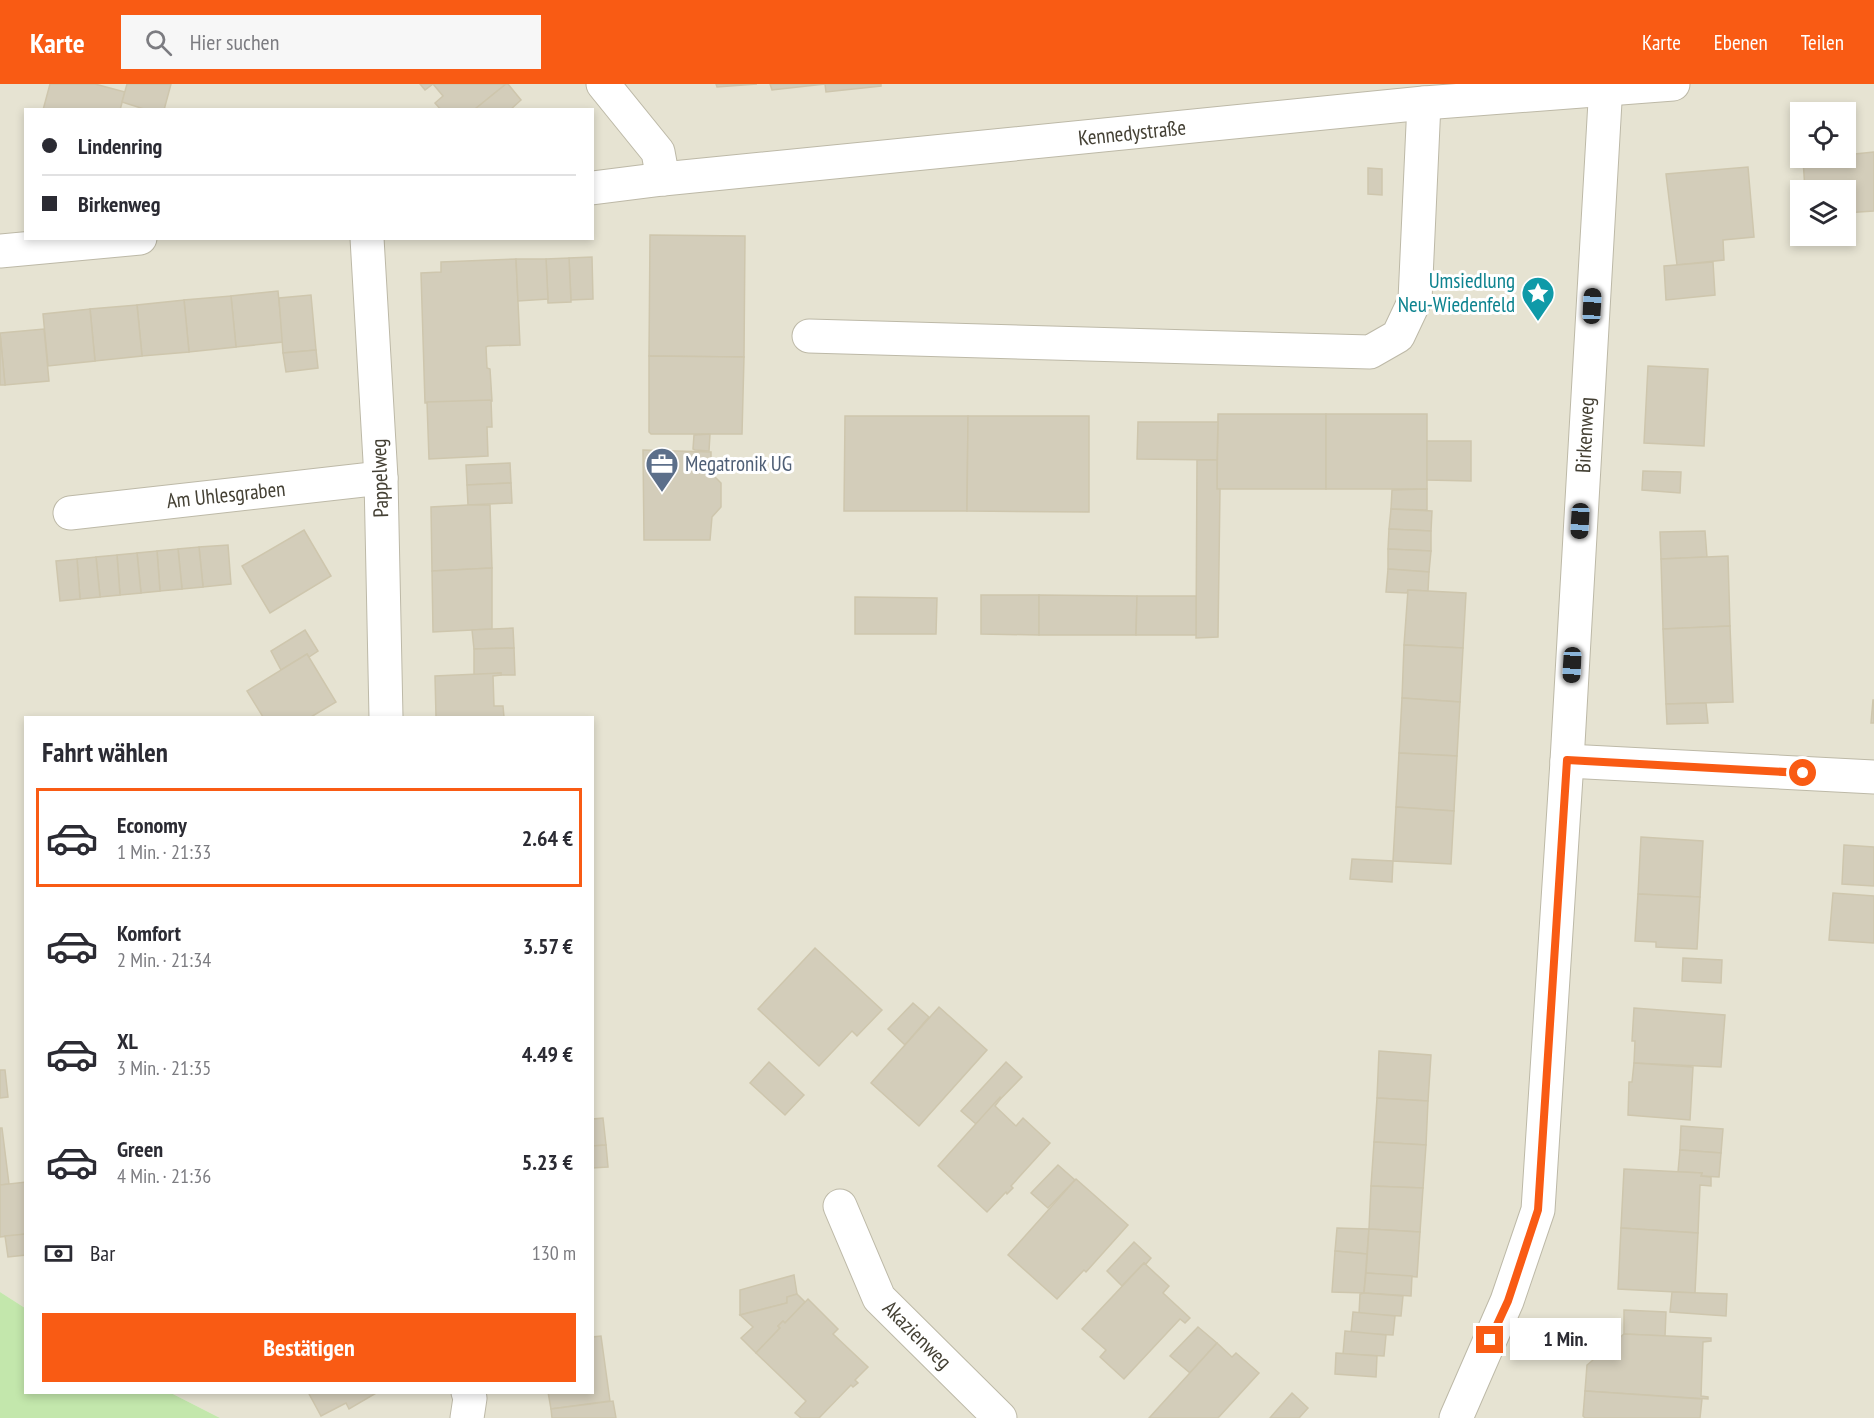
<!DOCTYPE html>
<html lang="de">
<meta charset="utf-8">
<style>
:root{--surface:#fff;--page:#f7f7f7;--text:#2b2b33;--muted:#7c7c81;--line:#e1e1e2;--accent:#f95b14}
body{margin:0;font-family:"PT Sans Narrow",sans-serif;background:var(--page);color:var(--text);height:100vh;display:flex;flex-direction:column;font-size:22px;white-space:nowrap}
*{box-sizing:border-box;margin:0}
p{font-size:20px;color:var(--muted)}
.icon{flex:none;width:33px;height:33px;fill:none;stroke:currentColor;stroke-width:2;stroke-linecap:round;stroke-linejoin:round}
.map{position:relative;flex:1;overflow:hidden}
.sheet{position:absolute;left:24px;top:632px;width:570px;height:678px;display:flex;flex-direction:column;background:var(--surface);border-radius:0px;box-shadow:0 3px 9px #0003}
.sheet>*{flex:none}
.banner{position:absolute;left:24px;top:24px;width:570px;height:132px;border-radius:0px;box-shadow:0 3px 9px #0003;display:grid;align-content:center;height:132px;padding:0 18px;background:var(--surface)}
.fabs{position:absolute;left:1790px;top:18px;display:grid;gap:12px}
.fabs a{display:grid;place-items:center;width:66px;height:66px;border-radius:0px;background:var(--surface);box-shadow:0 3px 9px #0003;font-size:30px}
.end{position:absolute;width:27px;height:27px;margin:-14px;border:8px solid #f95b14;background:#fff;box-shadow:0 0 0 3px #fff}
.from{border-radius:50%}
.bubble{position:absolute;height:42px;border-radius:0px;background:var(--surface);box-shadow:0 3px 9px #0003;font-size:20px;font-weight:700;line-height:42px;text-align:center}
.car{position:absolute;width:18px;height:36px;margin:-18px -9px;border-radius:8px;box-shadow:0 0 4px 2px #0007;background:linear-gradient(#222 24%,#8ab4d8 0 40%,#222 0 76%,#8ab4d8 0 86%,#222 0)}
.banner b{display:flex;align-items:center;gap:21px;height:57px;font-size:22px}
.banner b+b{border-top:2px solid var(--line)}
.banner i{width:15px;height:15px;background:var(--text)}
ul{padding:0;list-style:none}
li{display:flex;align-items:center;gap:18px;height:99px;margin:0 12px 9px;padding:0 6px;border:3px solid transparent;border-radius:0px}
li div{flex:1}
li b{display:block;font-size:22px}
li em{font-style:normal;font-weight:700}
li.current{border-color:var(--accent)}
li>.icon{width:54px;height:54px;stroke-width:1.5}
h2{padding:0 18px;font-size:27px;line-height:72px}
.pay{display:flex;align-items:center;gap:15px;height:66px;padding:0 18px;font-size:22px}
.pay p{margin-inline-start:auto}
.primary-button{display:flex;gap:12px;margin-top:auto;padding:12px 18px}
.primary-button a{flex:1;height:69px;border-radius:0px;background:var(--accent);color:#fff;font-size:24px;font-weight:700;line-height:69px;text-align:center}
header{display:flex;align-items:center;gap:36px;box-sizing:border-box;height:84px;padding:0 30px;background:var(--accent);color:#fff}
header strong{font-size:28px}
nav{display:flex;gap:33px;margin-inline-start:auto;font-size:21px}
.search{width:420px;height:54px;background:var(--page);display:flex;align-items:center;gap:15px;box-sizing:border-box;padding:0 21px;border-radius:0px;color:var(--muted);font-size:22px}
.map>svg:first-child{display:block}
</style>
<header>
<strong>Karte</strong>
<div class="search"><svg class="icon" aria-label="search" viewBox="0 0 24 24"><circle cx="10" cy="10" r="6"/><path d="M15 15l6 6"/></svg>Hier suchen</div>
<nav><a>Karte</a><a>Ebenen</a><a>Teilen</a></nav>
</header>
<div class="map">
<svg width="1874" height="1334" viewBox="0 0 1874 1334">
<rect width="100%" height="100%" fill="#f2f0e4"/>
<path fill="#e6e3d2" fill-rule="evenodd" d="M 0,0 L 1874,0 L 1874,1334 L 220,1334 L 169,1308 L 592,1308 L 592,633 L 26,633 L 25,1224 L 0,1208 ZM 26,26 L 592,26 L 592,154 L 26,154 ZM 1800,28 L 1845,28 L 1845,74 L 1800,74 ZM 1800,106 L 1845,106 L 1845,152 L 1800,152 Z"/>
<path fill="#c3e7ac" d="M 0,1208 L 25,1224 L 26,1308 L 169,1308 L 220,1334 L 0,1334 Z"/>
<g fill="#d3cdba" stroke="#cec6ad" stroke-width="1.5">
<path d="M 50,0 L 95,0 L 125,8 L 120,26 L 43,26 Z"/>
<path d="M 127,0 L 171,0 L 164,26 L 147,26 L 122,18 Z"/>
<path d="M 420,0 L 433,0 L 425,6 Z"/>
<path d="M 433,0 L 506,0 L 474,26 L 441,26 L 435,19 L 443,12 Z"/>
<path d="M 506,0 L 508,0 L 521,16 L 510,26 L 475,25 Z"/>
<path d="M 716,0 L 757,0 L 717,3 Z"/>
<path d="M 770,0 L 825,0 L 772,6 Z"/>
<path d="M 825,0 L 881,0 L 881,2 L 826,8 Z"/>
<path d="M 1874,68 L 1874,127 L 1845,129 L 1845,106 L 1805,106 L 1803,75 L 1845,74 L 1845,71 Z"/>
<path d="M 1748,83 L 1754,153 L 1723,156 L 1724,176 L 1677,181 L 1666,90 Z"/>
<path d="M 1368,84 L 1382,85 L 1382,111 L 1368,110 Z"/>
<path d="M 650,151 L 745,152 L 744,273 L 649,272 Z"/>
<path d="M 592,173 L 593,215 L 571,216 L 569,174 Z"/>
<path d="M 569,174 L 571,218 L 548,219 L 546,175 Z"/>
<path d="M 516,175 L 520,261 L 488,262 L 486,263 L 487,284 L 490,285 L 492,317 L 425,319 L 421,189 L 441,188 L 441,178 Z"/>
<path d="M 516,175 L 546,175 L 548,215 L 518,217 Z"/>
<path d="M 1713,178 L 1715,211 L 1666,216 L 1664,182 Z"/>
<path d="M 278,207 L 283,258 L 236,263 L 231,212 Z"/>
<path d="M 311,211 L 316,266 L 283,269 L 279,214 Z"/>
<path d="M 231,212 L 236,263 L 189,268 L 184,216 Z"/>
<path d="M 184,216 L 189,268 L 142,272 L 137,221 Z"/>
<path d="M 137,221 L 142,272 L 95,277 L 90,225 Z"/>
<path d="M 90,225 L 95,277 L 48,282 L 43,230 Z"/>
<path d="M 44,245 L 49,297 L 5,301 L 0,249 Z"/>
<path d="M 0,249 L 5,301 L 0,301 Z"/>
<path d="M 316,266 L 318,284 L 286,288 L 283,269 Z"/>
<path d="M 649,272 L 744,273 L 742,350 L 651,350 L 649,348 Z"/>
<path d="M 1648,282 L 1708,285 L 1704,362 L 1644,359 Z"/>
<path d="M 491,316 L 492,343 L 487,343 L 488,372 L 429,375 L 427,318 Z"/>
<path d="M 1218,330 L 1326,330 L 1326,405 L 1217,405 Z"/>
<rect x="1326" y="330" width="101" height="75"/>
<path d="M 845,332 L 968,332 L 967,427 L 844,427 Z"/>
<path d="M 968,332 L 1089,332 L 1089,428 L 967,427 Z"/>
<path d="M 1138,338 L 1218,338 L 1217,376 L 1137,375 Z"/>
<path d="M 710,350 L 709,367 L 695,366 L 693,365 L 694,351 Z"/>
<path d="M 1427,357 L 1471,357 L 1471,397 L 1427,396 Z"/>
<path d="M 643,366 L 711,368 L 711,389 L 721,399 L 721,423 L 712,433 L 710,456 L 644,456 Z"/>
<path d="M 1197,376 L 1217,376 L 1217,405 L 1220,405 L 1218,553 L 1196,554 Z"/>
<path d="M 510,379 L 511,399 L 467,401 L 466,381 Z"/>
<path d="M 1643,387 L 1681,388 L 1680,409 L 1642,406 Z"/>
<path d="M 511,399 L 512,419 L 468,421 L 467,401 Z"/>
<path d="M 1427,405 L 1427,426 L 1391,425 L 1392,406 Z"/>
<path d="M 468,421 L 490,421 L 492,484 L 432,487 L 431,423 Z"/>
<path d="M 1391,425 L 1432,427 L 1431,447 L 1389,445 Z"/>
<path d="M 1389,445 L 1431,447 L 1431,467 L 1388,465 Z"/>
<path d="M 304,446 L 331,492 L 270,529 L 242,482 Z"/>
<path d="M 1705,447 L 1707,473 L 1661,475 L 1660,448 Z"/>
<path d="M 228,461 L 231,500 L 203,503 L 199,463 Z"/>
<path d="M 199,463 L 203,503 L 182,505 L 178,465 Z"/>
<path d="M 178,465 L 182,505 L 160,507 L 157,467 Z"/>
<path d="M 1388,465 L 1431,467 L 1429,488 L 1388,485 Z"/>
<path d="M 157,467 L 160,507 L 141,509 L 137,469 Z"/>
<path d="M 137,469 L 141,509 L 120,511 L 117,471 Z"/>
<path d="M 117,471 L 120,511 L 100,513 L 96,473 Z"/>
<path d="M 1728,472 L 1730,542 L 1663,545 L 1661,475 Z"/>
<path d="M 96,473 L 100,513 L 80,515 L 77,475 Z"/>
<path d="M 77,475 L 80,515 L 60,517 L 56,477 Z"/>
<path d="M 492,484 L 492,545 L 433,548 L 432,487 Z"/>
<path d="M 1388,485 L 1429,488 L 1428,507 L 1408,506 L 1407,509 L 1386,508 Z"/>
<path d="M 1408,506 L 1466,509 L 1463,564 L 1404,561 Z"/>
<path d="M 981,511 L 1039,511 L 1039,551 L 981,550 Z"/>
<path d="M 1039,511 L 1137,512 L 1136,551 L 1039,551 Z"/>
<path d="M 1137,512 L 1196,512 L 1196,551 L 1136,551 Z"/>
<path d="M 855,513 L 937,514 L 936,550 L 855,550 Z"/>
<path d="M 1730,542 L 1733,618 L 1666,620 L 1663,545 Z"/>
<path d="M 513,544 L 514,564 L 474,565 L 472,546 Z"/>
<path d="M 305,546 L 318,567 L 309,573 L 307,570 L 281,586 L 271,567 Z"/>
<path d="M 1404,561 L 1463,564 L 1460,618 L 1402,614 Z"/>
<path d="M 514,564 L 515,591 L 501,591 L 501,589 L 474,591 L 474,565 Z"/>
<path d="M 307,570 L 336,618 L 311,633 L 263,633 L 247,607 Z"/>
<path d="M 501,589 L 501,591 L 493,592 L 494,622 L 503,622 L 504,633 L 436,633 L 435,592 Z"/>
<path d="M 1402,614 L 1460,618 L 1457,672 L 1399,669 Z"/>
<path d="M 1873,616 L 1874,616 L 1874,639 L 1871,639 Z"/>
<path d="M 1706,619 L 1708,639 L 1667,640 L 1666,620 Z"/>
<path d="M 1399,669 L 1457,672 L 1454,727 L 1396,723 Z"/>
<path d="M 1396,723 L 1454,727 L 1451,780 L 1393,777 Z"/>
<path d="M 1641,753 L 1703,757 L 1700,813 L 1638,810 Z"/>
<path d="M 1844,761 L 1874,763 L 1874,802 L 1842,800 Z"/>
<path d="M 1352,775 L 1393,777 L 1392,798 L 1350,795 Z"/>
<path d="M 1833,809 L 1874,812 L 1874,859 L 1829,856 Z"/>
<path d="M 1638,810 L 1700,813 L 1697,865 L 1656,863 L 1656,858 L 1635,857 Z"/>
<path d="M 815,864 L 882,926 L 857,952 L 852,947 L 819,982 L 758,925 Z"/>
<path d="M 1683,874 L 1722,876 L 1721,899 L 1682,897 Z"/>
<path d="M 913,919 L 929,933 L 905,961 L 888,945 Z"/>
<path d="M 939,923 L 987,966 L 919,1042 L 871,999 Z"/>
<path d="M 1634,924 L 1725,931 L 1721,983 L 1634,979 L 1635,957 L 1632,957 Z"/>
<path d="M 1379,967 L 1431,971 L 1428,1017 L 1377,1014 Z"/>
<path d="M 769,978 L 804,1011 L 785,1031 L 750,999 Z"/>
<path d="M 1006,978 L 1022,993 L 976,1040 L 961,1027 Z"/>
<path d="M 1634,979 L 1693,983 L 1690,1036 L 1628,1031 L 1629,998 L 1632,998 Z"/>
<path d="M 0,986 L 5,986 L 8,1013 L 0,1014 Z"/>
<path d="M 1000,1013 L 1001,1014 L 995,1022 L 1016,1042 L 1023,1034 L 1050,1059 L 1011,1102 L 1013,1104 L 1007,1110 L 1006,1108 L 987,1128 L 938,1082 Z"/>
<path d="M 1377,1014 L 1428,1017 L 1426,1061 L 1374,1058 Z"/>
<path d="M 603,1034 L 606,1061 L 592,1062 L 592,1035 Z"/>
<path d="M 1681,1042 L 1723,1045 L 1721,1069 L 1680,1066 Z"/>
<path d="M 0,1044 L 2,1044 L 9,1100 L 0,1101 Z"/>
<path d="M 1374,1058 L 1426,1061 L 1423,1104 L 1371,1102 Z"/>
<path d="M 606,1061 L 608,1083 L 592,1084 L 592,1062 Z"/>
<path d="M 1680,1066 L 1721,1069 L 1719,1093 L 1701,1092 L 1702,1089 L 1678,1088 Z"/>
<path d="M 1058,1081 L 1075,1096 L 1048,1124 L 1031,1109 Z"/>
<path d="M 1624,1085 L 1702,1089 L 1701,1092 L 1711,1093 L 1711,1102 L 1700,1101 L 1698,1149 L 1621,1144 Z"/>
<path d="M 1076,1095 L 1128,1141 L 1086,1188 L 1084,1186 L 1057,1215 L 1008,1171 Z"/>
<path d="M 26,1098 L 26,1150 L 0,1153 L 0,1101 Z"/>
<path d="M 1371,1102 L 1423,1104 L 1420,1148 L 1369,1145 Z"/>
<path d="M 1337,1144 L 1369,1145 L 1367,1170 L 1335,1167 Z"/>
<path d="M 1621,1144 L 1698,1149 L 1695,1209 L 1618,1205 Z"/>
<path d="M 1369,1145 L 1420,1148 L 1417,1193 L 1366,1189 Z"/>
<path d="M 26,1150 L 26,1171 L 8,1173 L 5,1152 Z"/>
<path d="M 1134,1158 L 1151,1174 L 1146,1180 L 1144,1179 L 1122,1202 L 1107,1187 Z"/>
<path d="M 1335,1167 L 1367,1170 L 1364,1209 L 1332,1208 Z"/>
<path d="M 1144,1179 L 1169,1202 L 1163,1209 L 1190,1234 L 1185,1239 L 1180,1235 L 1124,1295 L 1100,1273 L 1106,1266 L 1082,1245 Z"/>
<path d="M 1366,1189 L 1412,1192 L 1411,1212 L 1364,1209 Z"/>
<path d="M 794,1191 L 797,1210 L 787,1213 L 787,1219 L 740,1231 L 740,1206 Z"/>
<path d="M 1672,1208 L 1727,1210 L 1726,1232 L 1670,1228 Z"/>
<path d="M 1364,1209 L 1403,1212 L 1401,1232 L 1359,1230 L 1360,1210 Z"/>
<path d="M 797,1210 L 805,1218 L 785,1239 L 783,1237 L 778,1242 L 780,1244 L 756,1269 L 741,1254 L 753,1243 L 740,1231 L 787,1219 L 787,1213 Z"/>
<path d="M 808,1215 L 838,1245 L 833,1250 L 868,1283 L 855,1296 L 858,1299 L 853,1303 L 851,1301 L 819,1334 L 801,1334 L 795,1329 L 806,1317 L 756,1269 L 780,1244 L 778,1242 L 783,1237 L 785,1239 Z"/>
<path d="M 1624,1226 L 1666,1228 L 1665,1252 L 1624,1250 Z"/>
<path d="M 1353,1228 L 1395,1232 L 1393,1251 L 1351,1249 Z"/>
<path d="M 1198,1243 L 1217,1259 L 1190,1289 L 1170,1272 Z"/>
<path d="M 1345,1247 L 1386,1251 L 1384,1272 L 1343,1270 Z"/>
<path d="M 1624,1250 L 1711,1254 L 1711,1257 L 1703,1258 L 1701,1312 L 1708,1313 L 1708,1315 L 1585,1307 L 1587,1281 Z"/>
<path d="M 601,1252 L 610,1317 L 551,1325 L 548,1308 L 592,1308 L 592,1253 Z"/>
<path d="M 1217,1259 L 1232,1273 L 1236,1269 L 1259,1289 L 1218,1334 L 1149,1334 Z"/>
<path d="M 1336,1269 L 1377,1272 L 1376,1293 L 1335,1290 Z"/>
<path d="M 1585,1307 L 1702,1315 L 1700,1334 L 1585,1334 L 1583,1332 Z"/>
<path d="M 308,1308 L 378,1308 L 349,1325 L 346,1319 L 321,1332 Z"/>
<path d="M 1292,1309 L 1308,1324 L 1299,1334 L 1270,1334 Z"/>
<path d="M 613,1317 L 616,1334 L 552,1334 L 551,1325 Z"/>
</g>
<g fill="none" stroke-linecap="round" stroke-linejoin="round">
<defs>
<g id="minor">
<path d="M 603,0 L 658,68 L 663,95"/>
<path d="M 592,104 L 663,95 L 1424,19 L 1673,0"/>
<path d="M 367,154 L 381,394 L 386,633"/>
<path d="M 0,167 L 140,154"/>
<path d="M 809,252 L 1370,268 L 1398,252 L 1415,216 L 1424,19"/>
<path d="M 70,429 L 381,394"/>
<path d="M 1567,677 L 1874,693"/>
<path d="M 840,1122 L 879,1214 L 1000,1334"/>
<path d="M 467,1334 L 470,1314 L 468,1308"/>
<path d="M 1456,1334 L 1507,1217 L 1538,1126 L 1567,677 L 1606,0"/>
</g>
</defs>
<use href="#minor" stroke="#bdb9a7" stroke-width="35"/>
<use href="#minor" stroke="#fff" stroke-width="33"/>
</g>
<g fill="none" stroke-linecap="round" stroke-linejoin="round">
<path stroke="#f95b14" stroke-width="8" d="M 1490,1256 L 1508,1217 L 1538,1126 L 1567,676 L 1803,689"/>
</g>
<defs>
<symbol id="sight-pin" viewBox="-11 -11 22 30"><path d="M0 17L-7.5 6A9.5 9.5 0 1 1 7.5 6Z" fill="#0f9aa8" stroke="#fff"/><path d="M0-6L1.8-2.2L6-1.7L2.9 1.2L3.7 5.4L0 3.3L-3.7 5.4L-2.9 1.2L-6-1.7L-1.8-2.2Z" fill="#fff"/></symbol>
<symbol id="office-pin" viewBox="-11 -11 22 30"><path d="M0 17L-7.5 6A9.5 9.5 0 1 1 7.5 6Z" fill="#5c6f8a" stroke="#fff"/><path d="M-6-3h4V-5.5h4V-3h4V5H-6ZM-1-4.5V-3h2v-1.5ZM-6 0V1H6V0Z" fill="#fff"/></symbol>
</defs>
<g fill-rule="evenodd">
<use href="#sight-pin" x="1519" y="190" width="38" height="52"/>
<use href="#office-pin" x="643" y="361" width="38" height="52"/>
</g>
<g text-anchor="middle" stroke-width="6" stroke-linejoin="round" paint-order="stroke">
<g font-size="21" fill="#444034" stroke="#fff">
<text transform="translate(1132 49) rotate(-6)" y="7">Kennedystraße</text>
<text transform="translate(1585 351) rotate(-87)" y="7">Birkenweg</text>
<text transform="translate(380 394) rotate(-92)" y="7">Pappelweg</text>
<text transform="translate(226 411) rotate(-6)" y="7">Am Uhlesgraben</text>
<text transform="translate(917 1251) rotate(45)" y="7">Akazienweg</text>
</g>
<g font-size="21" fill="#0d838f" stroke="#fff" text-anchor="end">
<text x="1515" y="204">Umsiedlung<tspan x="1515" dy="24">Neu-Wiedenfeld</tspan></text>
</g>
<g font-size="21" fill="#4e5e75" stroke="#fff" text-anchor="start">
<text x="685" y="387">Megatronik UG</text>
</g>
</g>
</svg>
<div class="fabs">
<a><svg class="icon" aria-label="locate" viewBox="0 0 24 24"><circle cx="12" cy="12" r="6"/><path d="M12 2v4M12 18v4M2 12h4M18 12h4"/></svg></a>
<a><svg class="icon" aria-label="layers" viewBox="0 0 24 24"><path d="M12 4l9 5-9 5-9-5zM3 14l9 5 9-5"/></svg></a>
</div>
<i class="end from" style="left:1803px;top:689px"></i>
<i class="end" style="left:1490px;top:1256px"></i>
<div class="bubble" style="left:1510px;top:1234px;width:111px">1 Min.</div>
<i class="car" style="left:1592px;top:222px;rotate:3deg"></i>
<i class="car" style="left:1580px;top:437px;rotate:183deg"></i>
<i class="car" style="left:1572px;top:581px;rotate:183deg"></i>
<div class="banner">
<b><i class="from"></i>Lindenring</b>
<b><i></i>Birkenweg</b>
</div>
<section class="sheet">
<h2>Fahrt wählen</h2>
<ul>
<li class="current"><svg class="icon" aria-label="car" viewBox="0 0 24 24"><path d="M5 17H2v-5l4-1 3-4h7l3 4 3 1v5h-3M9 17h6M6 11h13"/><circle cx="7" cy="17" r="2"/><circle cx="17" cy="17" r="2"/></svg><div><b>Economy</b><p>1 Min. · 21:33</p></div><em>2.64 €</em></li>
<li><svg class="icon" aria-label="car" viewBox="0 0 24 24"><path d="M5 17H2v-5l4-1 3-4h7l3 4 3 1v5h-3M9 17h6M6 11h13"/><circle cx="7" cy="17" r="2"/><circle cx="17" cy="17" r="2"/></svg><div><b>Komfort</b><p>2 Min. · 21:34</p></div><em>3.57 €</em></li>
<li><svg class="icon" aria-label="car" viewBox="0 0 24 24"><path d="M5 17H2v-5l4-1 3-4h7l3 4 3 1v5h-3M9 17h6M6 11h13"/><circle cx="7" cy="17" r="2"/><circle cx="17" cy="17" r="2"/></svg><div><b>XL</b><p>3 Min. · 21:35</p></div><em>4.49 €</em></li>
<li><svg class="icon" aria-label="car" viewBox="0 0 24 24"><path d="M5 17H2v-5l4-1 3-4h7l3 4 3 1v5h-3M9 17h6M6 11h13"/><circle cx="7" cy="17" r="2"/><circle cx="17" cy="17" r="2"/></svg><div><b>Green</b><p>4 Min. · 21:36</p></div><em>5.23 €</em></li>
</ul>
<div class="pay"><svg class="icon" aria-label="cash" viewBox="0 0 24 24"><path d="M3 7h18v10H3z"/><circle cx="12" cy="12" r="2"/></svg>Bar<p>130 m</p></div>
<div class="primary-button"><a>Bestätigen</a></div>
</section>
</div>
